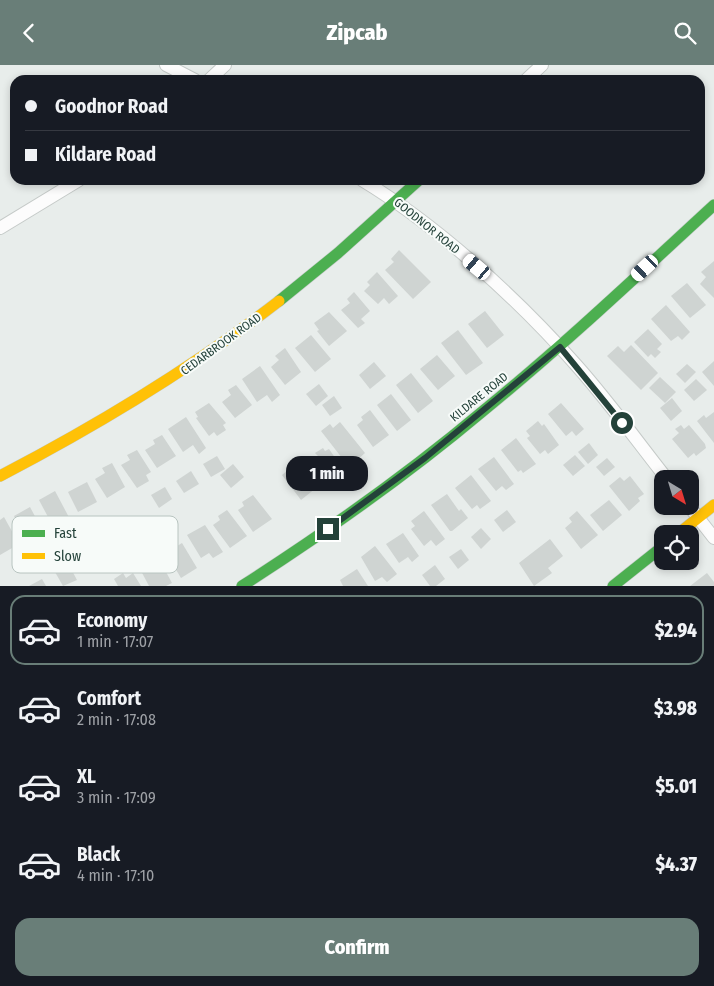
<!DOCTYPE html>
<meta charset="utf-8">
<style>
:root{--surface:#171b24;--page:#242831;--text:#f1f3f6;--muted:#9ea1a6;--line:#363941;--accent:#697e78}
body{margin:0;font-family:"Fira Sans Condensed",sans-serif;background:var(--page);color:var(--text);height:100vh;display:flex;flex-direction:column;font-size:19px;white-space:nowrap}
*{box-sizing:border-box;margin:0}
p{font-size:16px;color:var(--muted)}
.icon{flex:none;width:28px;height:28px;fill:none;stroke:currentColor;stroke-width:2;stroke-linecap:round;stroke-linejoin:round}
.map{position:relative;height:521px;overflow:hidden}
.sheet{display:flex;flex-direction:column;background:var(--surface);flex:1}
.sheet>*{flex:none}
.top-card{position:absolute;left:10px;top:10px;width:695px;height:110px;border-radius:15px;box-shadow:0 2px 8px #0003;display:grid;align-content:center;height:110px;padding:0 15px;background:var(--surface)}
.needle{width:32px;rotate:142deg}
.tools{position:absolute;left:654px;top:405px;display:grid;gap:10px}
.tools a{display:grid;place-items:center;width:45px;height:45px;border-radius:10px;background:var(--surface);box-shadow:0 2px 8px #0003;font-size:25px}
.end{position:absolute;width:22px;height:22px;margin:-11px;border:6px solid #24423a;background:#fff;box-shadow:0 0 0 2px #fff}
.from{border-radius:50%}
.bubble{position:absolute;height:35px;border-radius:15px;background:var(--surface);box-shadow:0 2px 8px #0003;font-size:16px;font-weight:800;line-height:35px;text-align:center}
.car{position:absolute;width:15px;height:30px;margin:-15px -8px;border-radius:6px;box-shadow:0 0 4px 1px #0007;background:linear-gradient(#fff 24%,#345 0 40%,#fff 0 76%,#345 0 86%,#fff 0)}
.top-card b{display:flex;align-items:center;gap:18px;height:48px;font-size:19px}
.top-card b+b{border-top:1px solid var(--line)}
.top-card i{width:12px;height:12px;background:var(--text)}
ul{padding:9px 0 0;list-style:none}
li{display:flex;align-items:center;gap:15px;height:70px;margin:0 10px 8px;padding:0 5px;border:2px solid transparent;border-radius:15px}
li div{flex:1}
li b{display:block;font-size:19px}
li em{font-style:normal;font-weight:800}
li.on{border-color:var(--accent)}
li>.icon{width:45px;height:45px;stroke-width:1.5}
.primary-button{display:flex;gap:10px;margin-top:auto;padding:10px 15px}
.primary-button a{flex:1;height:58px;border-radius:15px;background:var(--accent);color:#fff;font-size:20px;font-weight:800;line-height:58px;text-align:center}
header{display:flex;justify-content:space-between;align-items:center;height:65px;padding:0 15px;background:var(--accent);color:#fff;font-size:22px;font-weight:800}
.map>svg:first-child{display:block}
</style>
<header><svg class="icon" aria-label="back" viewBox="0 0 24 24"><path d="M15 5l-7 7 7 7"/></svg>Zipcab<svg class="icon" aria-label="search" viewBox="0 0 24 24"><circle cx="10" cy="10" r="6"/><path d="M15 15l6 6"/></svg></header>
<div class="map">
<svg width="714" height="521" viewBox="0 0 714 521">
<rect width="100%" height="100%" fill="#e8edeb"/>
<g fill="#cfd4d2">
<path d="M 399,185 L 431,217 L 413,234 L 385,205 L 394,197 L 391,194 Z"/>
<path d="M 714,196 L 714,233 L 700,219 L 706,212 L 701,207 Z"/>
<path d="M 377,207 L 398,231 L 389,239 L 384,233 L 378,239 L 364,226 L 370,220 L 367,217 Z"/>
<path d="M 687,218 L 706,240 L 690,253 L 671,231 Z"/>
<path d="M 354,227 L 370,246 L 361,254 L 365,258 L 358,263 L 341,245 L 350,238 L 347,234 Z"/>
<path d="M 666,240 L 690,267 L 682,275 L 678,271 L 671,276 L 651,254 Z"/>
<path d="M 485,246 L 504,270 L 487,283 L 468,259 Z"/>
<path d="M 329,247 L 347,266 L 329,281 L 317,266 L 319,265 L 314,258 Z"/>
<path d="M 648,264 L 662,279 L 657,284 L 661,287 L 655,293 L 651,289 L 648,292 L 634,277 Z"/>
<path d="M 458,265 L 483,298 L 466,310 L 441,278 Z"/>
<path d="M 311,270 L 331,294 L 315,307 L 295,283 Z"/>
<path d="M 631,280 L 658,308 L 641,325 L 607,291 L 618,281 L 624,287 Z"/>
<path d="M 285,283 L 301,307 L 285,320 L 271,302 L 279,295 L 275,291 Z"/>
<path d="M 437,290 L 455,311 L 438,325 L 420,304 Z"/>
<path d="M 714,296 L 714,321 L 702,307 Z"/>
<path d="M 374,297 L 386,311 L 370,324 L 359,310 Z"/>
<path d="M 687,299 L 696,307 L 685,318 L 676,309 Z"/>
<path d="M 260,301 L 280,330 L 272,337 L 267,330 L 257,337 L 242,314 Z"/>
<path d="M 411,308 L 433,336 L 418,348 L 396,320 Z"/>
<path d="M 660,312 L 676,327 L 665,338 L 649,323 Z"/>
<path d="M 696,314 L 707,325 L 694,336 L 684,325 Z"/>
<path d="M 319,319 L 328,331 L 316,341 L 306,329 Z"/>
<path d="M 236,320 L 252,340 L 235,353 L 222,337 L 231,330 L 228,325 Z"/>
<path d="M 391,329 L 411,355 L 397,366 L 377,340 Z"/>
<path d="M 334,331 L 342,343 L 330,351 L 322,340 Z"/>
<path d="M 672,333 L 682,346 L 671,356 L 660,343 Z"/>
<path d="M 209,338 L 226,358 L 223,360 L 226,365 L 217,371 L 214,367 L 209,371 L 196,353 L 198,352 L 195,347 Z"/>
<path d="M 561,338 L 584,364 L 576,371 L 572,366 L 566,371 L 548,349 Z"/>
<path d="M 370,345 L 389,370 L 373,382 L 357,360 L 363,355 L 361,352 Z"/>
<path d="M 714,347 L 714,378 L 697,356 L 704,350 L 706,353 Z"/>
<path d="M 186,352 L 206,383 L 199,389 L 193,380 L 183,387 L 168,364 Z"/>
<path d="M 538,356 L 542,361 L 544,359 L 559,380 L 548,389 L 545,385 L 540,389 L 527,373 L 530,371 L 526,366 Z"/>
<path d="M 340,357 L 365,388 L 349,402 L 321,366 L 330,359 L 333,363 Z"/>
<path d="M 681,360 L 684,364 L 689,360 L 705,379 L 706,383 L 696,391 L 694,388 L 688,393 L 672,374 L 679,368 L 675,364 Z"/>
<path d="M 162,370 L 176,391 L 157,403 L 145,385 L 155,379 L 153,375 Z"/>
<path d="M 516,373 L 536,399 L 523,408 L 521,405 L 518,407 L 501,385 Z"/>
<path d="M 589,378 L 598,390 L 588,399 L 578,387 Z"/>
<path d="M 323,383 L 325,386 L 329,384 L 340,400 L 338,402 L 341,407 L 327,417 L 324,412 L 320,414 L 309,398 L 318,391 L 315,388 Z"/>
<path d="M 137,385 L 151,407 L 146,410 L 149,416 L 137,423 L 121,400 L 130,395 L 127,390 Z"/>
<path d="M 575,390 L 585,401 L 573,411 L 563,400 Z"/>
<path d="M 217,391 L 225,404 L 211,412 L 203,399 Z"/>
<path d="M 494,392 L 514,419 L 506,425 L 502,421 L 496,426 L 478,404 Z"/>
<path d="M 607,393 L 615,402 L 604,411 L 596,402 Z"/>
<path d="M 112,398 L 125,422 L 107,433 L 95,414 L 105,408 L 102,403 Z"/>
<path d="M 297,398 L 316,423 L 301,435 L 282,410 Z"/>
<path d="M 233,399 L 244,412 L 231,423 L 220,410 Z"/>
<path d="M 191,406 L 199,419 L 184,428 L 176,416 Z"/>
<path d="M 471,410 L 491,436 L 480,444 L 477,440 L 472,444 L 455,423 Z"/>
<path d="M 630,411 L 644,429 L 638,433 L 640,436 L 629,446 L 609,421 L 620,412 L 624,416 Z"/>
<path d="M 87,417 L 97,437 L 78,447 L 68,427 Z"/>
<path d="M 165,422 L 172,434 L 159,443 L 151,430 Z"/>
<path d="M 55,426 L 72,458 L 56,467 L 39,435 Z"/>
<path d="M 447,429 L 459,446 L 461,444 L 468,453 L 452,466 L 450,466 L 431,440 Z"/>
<path d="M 253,430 L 272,454 L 253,467 L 238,445 L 244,441 L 242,437 Z"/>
<path d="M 609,435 L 622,450 L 603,466 L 590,450 Z"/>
<path d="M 30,442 L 45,470 L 36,474 L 34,470 L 27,474 L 14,451 Z"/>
<path d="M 227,445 L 247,471 L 230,483 L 213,460 L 220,455 L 218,451 Z"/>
<path d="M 507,445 L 516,457 L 503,467 L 494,455 Z"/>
<path d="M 424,446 L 445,474 L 436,481 L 431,475 L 424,481 L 411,464 L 415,461 L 411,456 Z"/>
<path d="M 577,446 L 598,470 L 581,484 L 565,463 L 572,457 L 569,453 Z"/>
<path d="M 4,452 L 19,479 L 0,490 L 0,455 Z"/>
<path d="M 205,460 L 223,487 L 213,493 L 209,488 L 201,493 L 187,470 Z"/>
<path d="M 481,463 L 491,474 L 481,484 L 471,472 Z"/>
<path d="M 403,468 L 419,491 L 412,497 L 408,492 L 399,498 L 386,479 Z"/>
<path d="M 550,474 L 563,491 L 548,503 L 552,508 L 534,521 L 519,498 Z"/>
<path d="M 182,478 L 197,503 L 181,513 L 166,488 Z"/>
<path d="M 375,481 L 397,509 L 387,517 L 382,512 L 375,516 L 361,492 Z"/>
<path d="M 461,484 L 469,495 L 458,504 L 449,492 Z"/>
<path d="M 159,494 L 172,518 L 166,521 L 149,521 L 140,504 Z"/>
<path d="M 69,500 L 77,515 L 63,521 L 55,507 Z"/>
<path d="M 435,500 L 445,514 L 436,521 L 430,521 L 422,510 Z"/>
<path d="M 357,504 L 368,521 L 343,521 L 340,515 Z"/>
<path d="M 123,508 L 126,513 L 133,508 L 141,521 L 118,521 L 114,514 Z"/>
<path d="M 707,508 L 714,517 L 714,521 L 690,521 Z"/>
<path d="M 42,514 L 46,521 L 29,521 Z"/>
</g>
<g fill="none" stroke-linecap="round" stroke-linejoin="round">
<defs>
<g id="street">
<path d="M 166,0 L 195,15"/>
<path d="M 209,15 L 225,0"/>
<path d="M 526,15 L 542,0"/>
<path d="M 362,115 C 438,161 518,234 577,301 C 609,337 637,376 667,414"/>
<path d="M 0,163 L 79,115"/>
<path d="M 689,441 L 714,473"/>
</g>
<g id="fast">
<path d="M 279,236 L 338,188 L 419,115"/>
<path d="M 242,521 C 326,467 407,410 483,346 C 563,281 638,210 714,140"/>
<path d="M 613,521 L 662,482"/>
</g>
<g id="slow">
<path d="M 0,411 C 98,360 191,304 279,236"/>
<path d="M 678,469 L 714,440"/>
</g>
</defs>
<use href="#street" stroke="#c5cac8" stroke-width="14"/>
<use href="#fast" stroke="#c3cbc8" stroke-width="12"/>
<use href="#slow" stroke="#c3cbc8" stroke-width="12"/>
<use href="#street" stroke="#fcfcfc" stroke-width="12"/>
<use href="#fast" stroke="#4caf50" stroke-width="11"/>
<use href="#slow" stroke="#ffc107" stroke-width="11"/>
</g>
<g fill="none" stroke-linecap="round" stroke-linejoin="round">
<path stroke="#24423a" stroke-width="6" d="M 328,464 L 425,393 L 560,282 L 622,358"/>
</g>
<g text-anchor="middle" stroke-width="4" stroke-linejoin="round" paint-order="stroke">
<g font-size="12" fill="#24423a" stroke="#f7fbf9">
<text transform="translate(427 161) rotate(39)" y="4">GOODNOR ROAD</text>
<text transform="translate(221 279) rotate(-36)" y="4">CEDARBROOK ROAD</text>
<text transform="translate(479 332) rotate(-39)" y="4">KILDARE ROAD</text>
</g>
</g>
<rect x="12" y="451" width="166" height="57" rx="8" fill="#f7fbf9" stroke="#b8c4c0" stroke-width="1"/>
<rect x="22" y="465" width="23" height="7" fill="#4caf50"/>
<rect x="22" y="488" width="23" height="6" fill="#ffc107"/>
<g font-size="14" fill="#24423a">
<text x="54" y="473">Fast</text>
<text x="54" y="496">Slow</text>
</g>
</svg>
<div class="tools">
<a><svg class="needle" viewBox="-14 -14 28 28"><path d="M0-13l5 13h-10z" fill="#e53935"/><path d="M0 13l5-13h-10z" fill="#9ea1a6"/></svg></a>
<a><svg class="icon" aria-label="locate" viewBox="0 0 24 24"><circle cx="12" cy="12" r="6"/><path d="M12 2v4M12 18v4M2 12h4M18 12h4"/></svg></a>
</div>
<i class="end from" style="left:622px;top:358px"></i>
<i class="end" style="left:328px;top:464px"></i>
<div class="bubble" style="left:286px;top:391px;width:82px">1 min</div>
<i class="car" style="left:477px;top:202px;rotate:310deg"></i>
<i class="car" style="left:645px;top:203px;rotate:227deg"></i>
<div class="top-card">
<b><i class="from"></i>Goodnor Road</b>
<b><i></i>Kildare Road</b>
</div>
</div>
<section class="sheet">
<ul>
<li class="on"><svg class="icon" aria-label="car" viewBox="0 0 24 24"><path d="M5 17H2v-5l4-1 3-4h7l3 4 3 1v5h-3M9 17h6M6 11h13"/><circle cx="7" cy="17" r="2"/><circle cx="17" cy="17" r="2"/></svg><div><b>Economy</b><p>1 min · 17:07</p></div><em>$2.94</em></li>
<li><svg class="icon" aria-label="car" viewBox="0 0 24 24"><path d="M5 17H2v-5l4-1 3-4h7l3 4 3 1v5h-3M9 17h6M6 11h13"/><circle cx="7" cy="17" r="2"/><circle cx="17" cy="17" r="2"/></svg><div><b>Comfort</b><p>2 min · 17:08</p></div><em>$3.98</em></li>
<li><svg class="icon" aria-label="car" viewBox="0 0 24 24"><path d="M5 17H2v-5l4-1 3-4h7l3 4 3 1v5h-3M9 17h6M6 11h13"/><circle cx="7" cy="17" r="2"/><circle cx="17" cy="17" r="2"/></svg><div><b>XL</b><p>3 min · 17:09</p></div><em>$5.01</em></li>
<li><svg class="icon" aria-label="car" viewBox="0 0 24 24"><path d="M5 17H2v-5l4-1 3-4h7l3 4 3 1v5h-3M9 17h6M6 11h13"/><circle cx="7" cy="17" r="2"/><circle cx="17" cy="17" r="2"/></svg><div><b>Black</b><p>4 min · 17:10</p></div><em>$4.37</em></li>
</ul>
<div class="primary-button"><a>Confirm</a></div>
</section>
